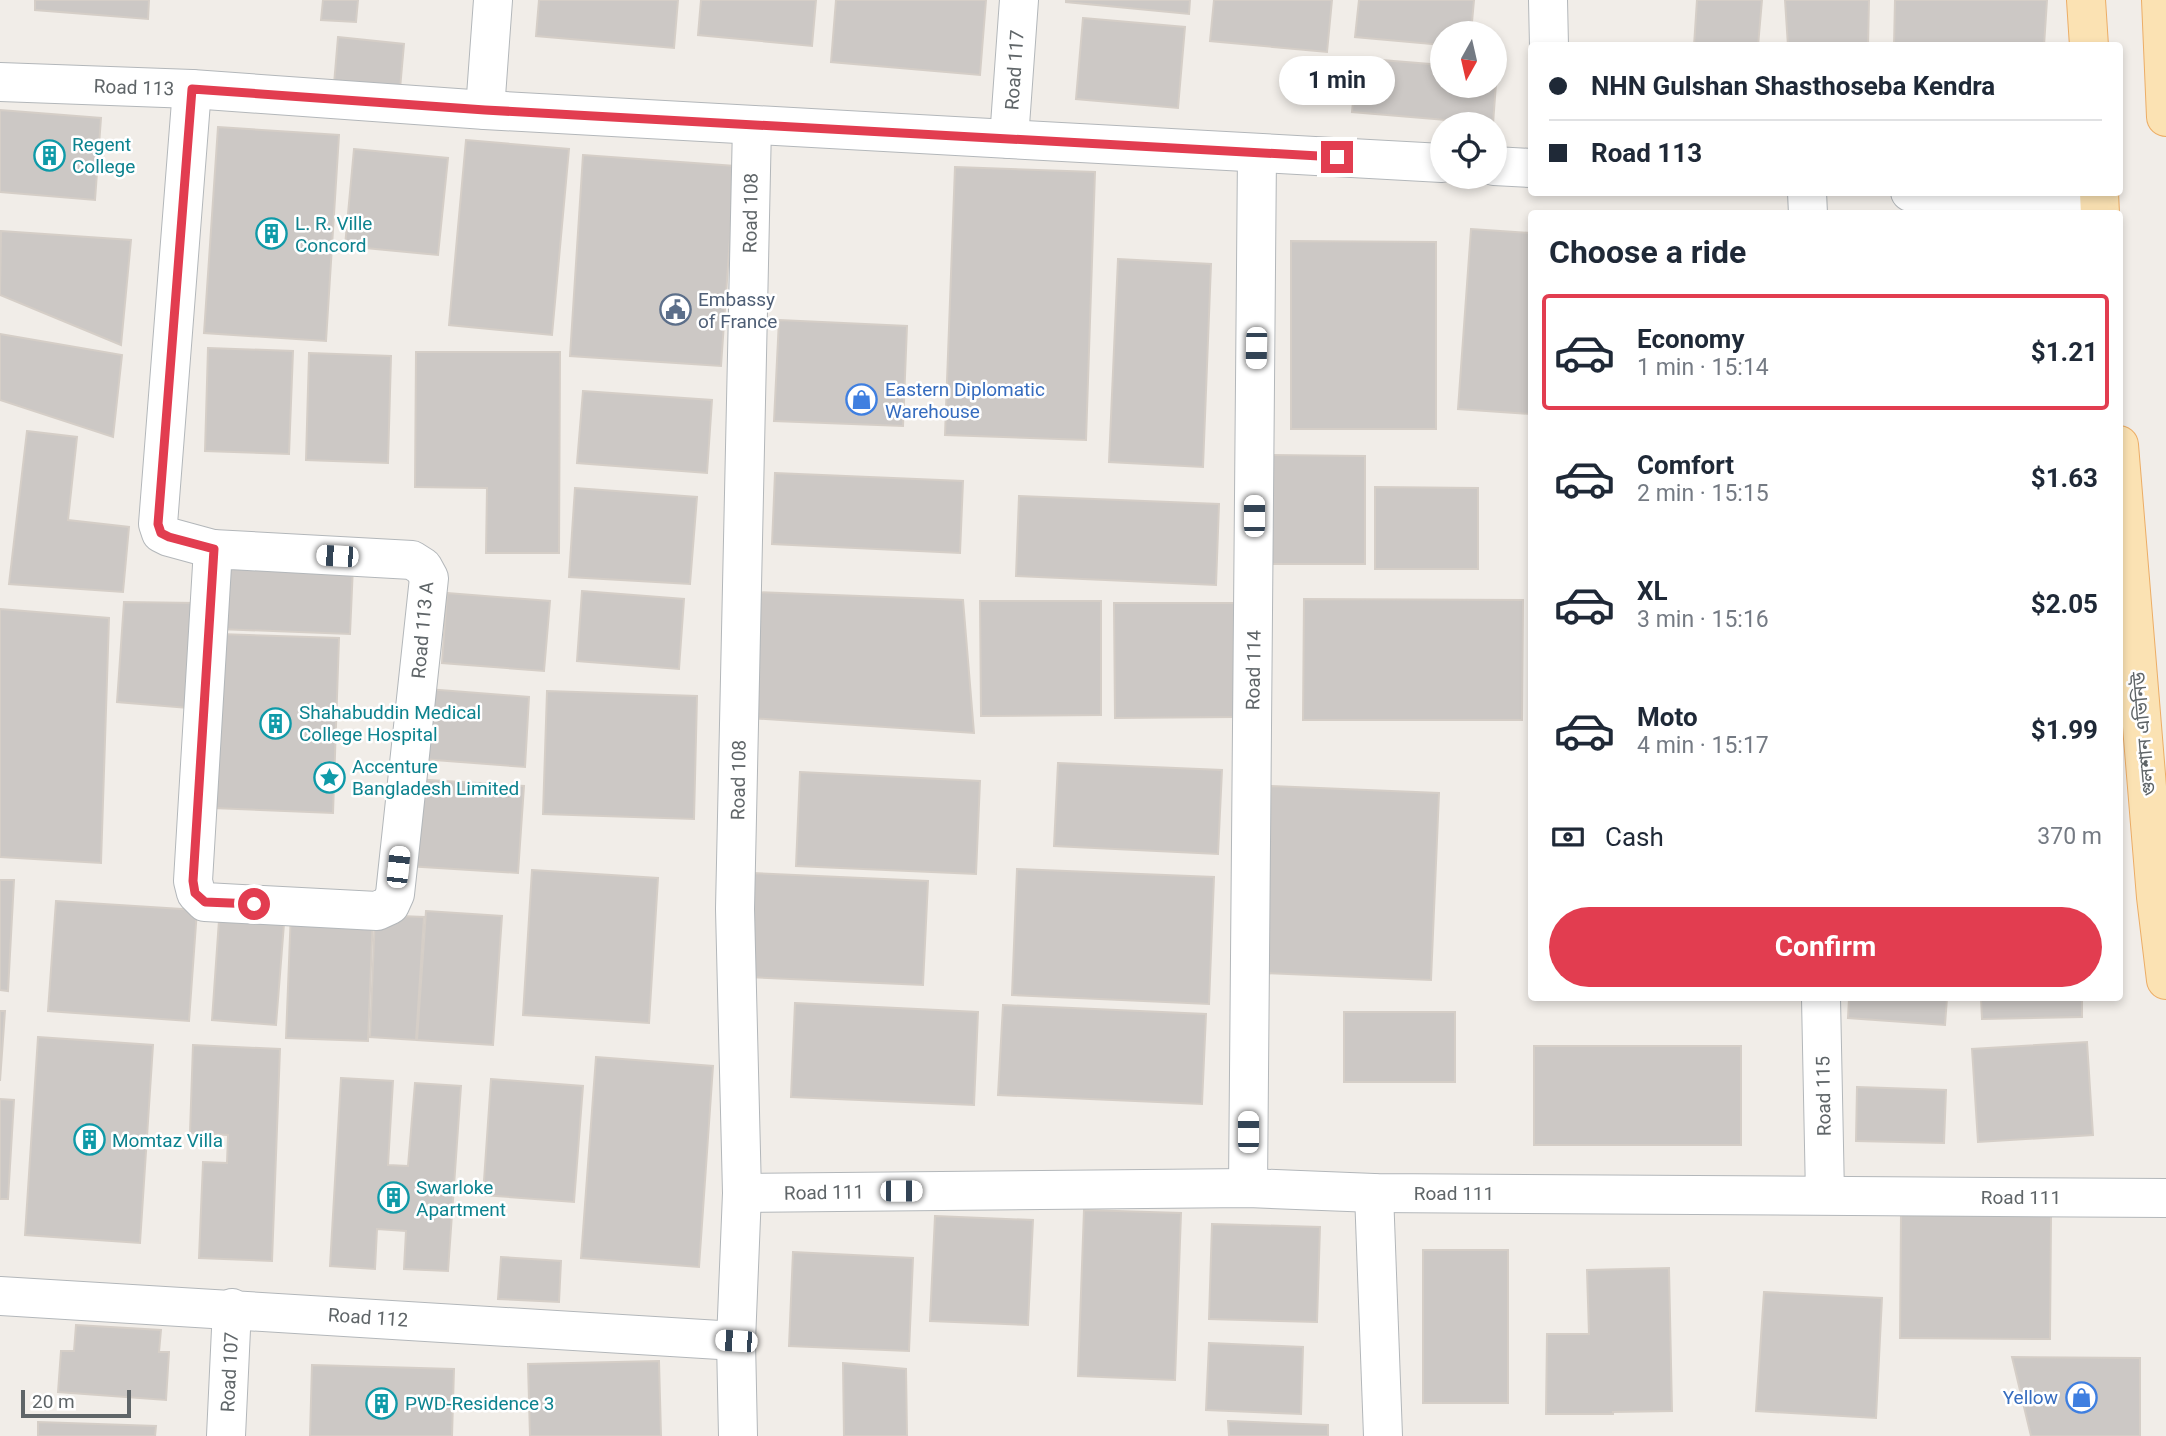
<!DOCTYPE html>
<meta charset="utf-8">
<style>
:root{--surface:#fff;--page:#f6f6f7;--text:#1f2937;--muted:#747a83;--line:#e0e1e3;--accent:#e23d50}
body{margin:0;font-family:Roboto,"Noto Sans Bengali",sans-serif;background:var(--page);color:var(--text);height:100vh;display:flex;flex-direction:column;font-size:26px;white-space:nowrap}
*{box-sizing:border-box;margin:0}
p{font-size:23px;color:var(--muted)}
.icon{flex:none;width:38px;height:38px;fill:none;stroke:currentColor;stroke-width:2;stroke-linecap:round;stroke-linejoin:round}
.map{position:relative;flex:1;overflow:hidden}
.side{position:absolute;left:1528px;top:210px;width:595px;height:791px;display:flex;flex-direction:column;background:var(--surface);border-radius:7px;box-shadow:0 4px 10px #0003}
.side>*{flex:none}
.hud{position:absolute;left:1528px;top:42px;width:595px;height:154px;border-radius:7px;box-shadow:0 4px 10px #0003;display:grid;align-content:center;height:154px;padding:0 21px;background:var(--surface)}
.needle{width:46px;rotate:188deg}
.tools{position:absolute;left:1430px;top:21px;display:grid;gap:14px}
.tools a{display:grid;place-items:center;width:77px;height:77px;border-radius:50%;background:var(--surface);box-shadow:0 4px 10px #0003;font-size:35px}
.scale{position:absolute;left:21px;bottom:18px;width:110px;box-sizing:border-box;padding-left:7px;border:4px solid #5f6568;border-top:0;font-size:19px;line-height:24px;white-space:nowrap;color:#5f6568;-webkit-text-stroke:5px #fff;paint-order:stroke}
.end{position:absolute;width:32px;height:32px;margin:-16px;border:9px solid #e23d50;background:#fff;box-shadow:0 0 0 4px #fff}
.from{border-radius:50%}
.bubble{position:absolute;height:49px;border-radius:24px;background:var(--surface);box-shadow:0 4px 10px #0003;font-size:23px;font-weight:700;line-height:49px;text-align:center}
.car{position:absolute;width:21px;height:42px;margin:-21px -10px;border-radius:9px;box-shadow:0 0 5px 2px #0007;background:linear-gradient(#fff 24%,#345 0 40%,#fff 0 76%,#345 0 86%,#fff 0)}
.hud b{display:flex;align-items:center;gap:24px;height:66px;font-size:26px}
.hud b+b{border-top:2px solid var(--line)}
.hud i{width:18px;height:18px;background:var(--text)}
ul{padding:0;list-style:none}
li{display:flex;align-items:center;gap:21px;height:116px;margin:0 14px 10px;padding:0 7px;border:4px solid transparent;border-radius:7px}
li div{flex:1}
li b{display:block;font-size:26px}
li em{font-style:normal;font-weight:700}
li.on{border-color:var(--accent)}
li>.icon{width:63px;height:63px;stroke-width:1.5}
h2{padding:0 21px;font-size:32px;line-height:84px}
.pay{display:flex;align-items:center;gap:18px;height:77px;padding:0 21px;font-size:26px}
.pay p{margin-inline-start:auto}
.primary-button{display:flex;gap:14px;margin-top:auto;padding:14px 21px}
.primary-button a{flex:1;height:80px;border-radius:42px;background:var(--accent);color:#fff;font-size:28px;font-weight:700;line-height:80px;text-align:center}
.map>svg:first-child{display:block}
</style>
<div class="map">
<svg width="2166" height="1436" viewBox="0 0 2166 1436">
<rect width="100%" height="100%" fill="#f1ede8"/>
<g fill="#ccc8c5" stroke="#d5cec7" stroke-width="2">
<path d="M 35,0 L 149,0 L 148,19 L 35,10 Z"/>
<path d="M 323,0 L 358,0 L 356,22 L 321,20 Z"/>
<path d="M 539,0 L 678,0 L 674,48 L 536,36 Z"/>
<path d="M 701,0 L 816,0 L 812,46 L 698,35 Z"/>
<path d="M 836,0 L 986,0 L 980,75 L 831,62 Z"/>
<path d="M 1066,0 L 1190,0 L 1189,14 L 1066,2 Z"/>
<path d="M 1214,0 L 1332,0 L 1327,52 L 1210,41 Z"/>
<path d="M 1359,0 L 1474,0 L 1471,33 L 1442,33 L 1442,45 L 1355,37 Z"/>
<path d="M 1697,0 L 1762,0 L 1758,46 L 1694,46 Z"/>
<path d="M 1785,0 L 1869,0 L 1868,46 L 1788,46 Z"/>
<path d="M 1895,0 L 2047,0 L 2044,46 L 1894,46 Z"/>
<path d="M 1083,18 L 1185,27 L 1178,108 L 1076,99 Z"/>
<path d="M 338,37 L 404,44 L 400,89 L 334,84 Z"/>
<path d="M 1357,58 L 1442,65 L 1442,86 L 1494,86 L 1494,70 L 1497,70 L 1493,124 L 1352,112 Z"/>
<path d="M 0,110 L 101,118 L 95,200 L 0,192 Z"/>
<path d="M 218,127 L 339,135 L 326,341 L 204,333 Z"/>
<path d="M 466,140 L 569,149 L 552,335 L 449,325 Z"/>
<path d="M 354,149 L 448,158 L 438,255 L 345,246 Z"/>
<path d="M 583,155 L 735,166 L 721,366 L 570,356 Z"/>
<path d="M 955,167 L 1095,172 L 1086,440 L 945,435 Z"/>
<path d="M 1471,229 L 1531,233 L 1531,414 L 1458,409 Z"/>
<path d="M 1,231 L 131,240 L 121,345 L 0,295 Z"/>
<path d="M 1291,241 L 1436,242 L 1436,429 L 1291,429 Z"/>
<path d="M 1118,259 L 1211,264 L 1203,467 L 1109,462 Z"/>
<path d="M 779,320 L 907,326 L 903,426 L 774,421 Z"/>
<path d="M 0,334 L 122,355 L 113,437 L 0,400 Z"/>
<path d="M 208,348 L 293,351 L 289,454 L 205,451 Z"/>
<path d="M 416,352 L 560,352 L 559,553 L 486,553 L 487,488 L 415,487 Z"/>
<path d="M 309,353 L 391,356 L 388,463 L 306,460 Z"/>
<path d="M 583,391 L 712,400 L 707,473 L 577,463 Z"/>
<path d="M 27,431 L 77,437 L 68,520 L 129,527 L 123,592 L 9,584 Z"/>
<path d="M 1261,455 L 1365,456 L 1365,564 L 1261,564 Z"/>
<path d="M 775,473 L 963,481 L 960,553 L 772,544 Z"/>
<path d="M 1375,487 L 1478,488 L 1478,569 L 1375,569 Z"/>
<path d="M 575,488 L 697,497 L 690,584 L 569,577 Z"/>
<path d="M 1019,496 L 1219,504 L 1216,585 L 1016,576 Z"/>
<path d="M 220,561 L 353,566 L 350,634 L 218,629 Z"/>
<path d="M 582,591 L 684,599 L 679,669 L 577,661 Z"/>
<path d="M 753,592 L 963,600 L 974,733 L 750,718 Z"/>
<path d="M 447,593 L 550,601 L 544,671 L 442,663 Z"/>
<path d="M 1304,599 L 1523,600 L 1522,720 L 1303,720 Z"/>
<path d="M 980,601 L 1101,601 L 1101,715 L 981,716 Z"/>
<path d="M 124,602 L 196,603 L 188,708 L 117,702 Z"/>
<path d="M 1114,603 L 1234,603 L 1235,717 L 1115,718 Z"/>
<path d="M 0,609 L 109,618 L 101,863 L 0,857 Z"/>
<path d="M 219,634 L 339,638 L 333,813 L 213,808 Z"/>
<path d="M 427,689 L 529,697 L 525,767 L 422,759 Z"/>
<path d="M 547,691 L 697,696 L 694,819 L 543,814 Z"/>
<path d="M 1058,763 L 1222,770 L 1218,854 L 1054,846 Z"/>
<path d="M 800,772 L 980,781 L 976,874 L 796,866 Z"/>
<path d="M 413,779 L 524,786 L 518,873 L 407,866 Z"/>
<path d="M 1271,786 L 1439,793 L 1431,980 L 1263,973 Z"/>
<path d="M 1017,869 L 1214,877 L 1209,1004 L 1012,995 Z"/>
<path d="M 532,870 L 658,878 L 649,1023 L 523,1015 Z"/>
<path d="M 752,873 L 928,881 L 923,985 L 747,977 Z"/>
<path d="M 0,880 L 14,880 L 8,991 L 0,990 Z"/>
<path d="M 56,901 L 197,910 L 189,1021 L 48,1011 Z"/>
<path d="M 220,906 L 285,911 L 276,1025 L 212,1020 Z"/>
<path d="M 291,911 L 373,915 L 368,1041 L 286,1038 Z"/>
<path d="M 426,911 L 502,916 L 493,1045 L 417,1040 Z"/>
<path d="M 375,915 L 424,917 L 416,1040 L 370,1037 Z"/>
<path d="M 1849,998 L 1947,998 L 1945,1025 L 1848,1018 Z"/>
<path d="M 1981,998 L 2082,998 L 2082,1017 L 1982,1019 Z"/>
<path d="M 795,1003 L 978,1012 L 974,1105 L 791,1097 Z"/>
<path d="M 1003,1005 L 1206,1014 L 1202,1104 L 998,1095 Z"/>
<path d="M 0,1011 L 5,1011 L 0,1081 Z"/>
<rect x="1344" y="1012" width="111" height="70"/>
<path d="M 38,1037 L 153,1045 L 140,1243 L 25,1235 Z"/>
<path d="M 2087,1042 L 2093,1135 L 1978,1142 L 1972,1049 Z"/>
<path d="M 193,1045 L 280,1049 L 272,1261 L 199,1258 L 203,1162 L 227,1163 L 228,1135 L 190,1133 Z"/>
<rect x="1534" y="1046" width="207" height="99"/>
<path d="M 596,1057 L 713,1066 L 699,1267 L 581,1258 Z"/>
<path d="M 341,1078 L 393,1081 L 388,1165 L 408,1166 L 415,1083 L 461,1086 L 448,1271 L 404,1269 L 406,1231 L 377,1229 L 375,1269 L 330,1266 Z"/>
<path d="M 491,1079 L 583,1086 L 574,1202 L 483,1195 Z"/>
<path d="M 1857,1087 L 1946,1090 L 1944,1143 L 1856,1141 Z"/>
<path d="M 0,1099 L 14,1100 L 8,1199 L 0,1199 Z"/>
<path d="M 1084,1210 L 1181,1213 L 1175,1380 L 1078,1376 Z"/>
<path d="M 1901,1215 L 2051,1216 L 2050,1339 L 1900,1338 Z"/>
<path d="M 935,1216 L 1033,1220 L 1028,1325 L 930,1321 Z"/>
<path d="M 1212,1224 L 1320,1227 L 1317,1322 L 1209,1319 Z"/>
<rect x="1423" y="1250" width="85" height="153"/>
<path d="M 793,1252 L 913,1258 L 909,1351 L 789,1346 Z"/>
<path d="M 501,1257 L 561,1261 L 559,1302 L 498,1299 Z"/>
<path d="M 1669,1268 L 1672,1411 L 1613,1412 L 1613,1414 L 1546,1414 L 1547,1334 L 1589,1334 L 1587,1270 Z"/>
<path d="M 1764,1292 L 1882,1298 L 1876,1418 L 1756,1411 Z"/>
<path d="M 76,1325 L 161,1330 L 159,1352 L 169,1352 L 166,1400 L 58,1392 L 61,1351 L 74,1351 Z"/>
<path d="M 1209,1343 L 1303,1347 L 1301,1414 L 1206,1410 Z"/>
<path d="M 2012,1357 L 2140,1358 L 2140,1436 L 2031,1436 Z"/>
<path d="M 659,1361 L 661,1436 L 530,1436 L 528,1364 Z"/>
<path d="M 843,1363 L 906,1369 L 907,1436 L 844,1436 Z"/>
<path d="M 312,1365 L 454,1369 L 452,1436 L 310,1436 Z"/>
<path d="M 1228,1421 L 1328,1425 L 1328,1436 L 1229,1436 Z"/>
<path d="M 38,1422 L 156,1426 L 155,1436 L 38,1436 Z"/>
</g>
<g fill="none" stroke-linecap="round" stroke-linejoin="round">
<defs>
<g id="minor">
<path d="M 1548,0 L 1549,46"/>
<path d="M 0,82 L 192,89 L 485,110 L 1442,163"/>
<path d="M 192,89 L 158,524 L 161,533 L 169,537 L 213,549"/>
<path d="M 485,110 L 493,0"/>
<path d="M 1009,139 L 1019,0"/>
<path d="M 1494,166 L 1531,168"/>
<path d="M 1807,192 L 1808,214"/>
<path d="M 1910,192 L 2099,200"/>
<path d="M 213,549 L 412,560 L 423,567 L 429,578 L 395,894 L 390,905 L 377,911 L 205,902 L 196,893 L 193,881 Z"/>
<path d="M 1821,998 L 1825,1195"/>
<path d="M 1248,1188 L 1257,153"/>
<path d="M 742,1193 L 1248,1188 L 1374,1193 L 2166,1198"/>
<path d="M 1374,1193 L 1383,1436"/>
<path d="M 0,1296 L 736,1341"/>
<path d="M 226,1436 L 232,1308"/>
<path d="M 738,1436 L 736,1341 L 742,1193 L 735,909 L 752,125"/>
</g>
<g id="major">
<path d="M 2086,0 L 2089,46"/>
<path d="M 2161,0 L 2166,117"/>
<path d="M 2099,192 L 2100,214"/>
<path d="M 2119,445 L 2156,897 L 2166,980"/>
</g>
</defs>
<use href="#minor" stroke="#b3b7ba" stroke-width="40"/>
<use href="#major" stroke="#ecad66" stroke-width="40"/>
<use href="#minor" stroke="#fff" stroke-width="38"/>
<use href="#major" stroke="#fbe2b3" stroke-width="38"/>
</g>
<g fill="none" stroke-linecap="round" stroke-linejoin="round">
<path stroke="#e23d50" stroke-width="9" d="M 254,904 L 205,902 L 195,893 L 193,881 L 214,549 L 169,537 L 161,533 L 158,524 L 192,89 L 485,110 L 1337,157"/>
</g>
<defs>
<symbol id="building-ring" viewBox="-11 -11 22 22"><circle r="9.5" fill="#fff" stroke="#0f9aa8" stroke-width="1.5"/><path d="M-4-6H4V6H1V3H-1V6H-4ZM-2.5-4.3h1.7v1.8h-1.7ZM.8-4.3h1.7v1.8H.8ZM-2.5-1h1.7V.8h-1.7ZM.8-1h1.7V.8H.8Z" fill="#0f9aa8"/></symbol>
<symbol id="civic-ring" viewBox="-11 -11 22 22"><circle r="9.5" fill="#fff" stroke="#5c6f8a" stroke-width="1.5"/><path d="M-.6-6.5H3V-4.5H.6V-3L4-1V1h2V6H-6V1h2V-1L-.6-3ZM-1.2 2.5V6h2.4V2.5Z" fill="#5c6f8a"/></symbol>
<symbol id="shop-ring" viewBox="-11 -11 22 22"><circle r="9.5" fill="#fff" stroke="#3f7fe0" stroke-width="1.5"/><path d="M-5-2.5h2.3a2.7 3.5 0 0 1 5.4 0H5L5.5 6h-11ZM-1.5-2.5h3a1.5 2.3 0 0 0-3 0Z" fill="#3f7fe0"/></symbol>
<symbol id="sight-ring" viewBox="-11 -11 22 22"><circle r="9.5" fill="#fff" stroke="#0f9aa8" stroke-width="1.5"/><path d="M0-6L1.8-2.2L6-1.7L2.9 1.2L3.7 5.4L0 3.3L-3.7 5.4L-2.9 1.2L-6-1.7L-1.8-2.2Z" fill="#0f9aa8"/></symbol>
</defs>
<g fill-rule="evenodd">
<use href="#building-ring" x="32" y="138" width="35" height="35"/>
<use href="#building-ring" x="254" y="216" width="35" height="35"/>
<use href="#civic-ring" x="658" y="292" width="35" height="35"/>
<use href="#shop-ring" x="844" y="382" width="35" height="35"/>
<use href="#building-ring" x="258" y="706" width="35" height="35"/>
<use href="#sight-ring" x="312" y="760" width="35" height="35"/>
<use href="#building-ring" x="72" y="1122" width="35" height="35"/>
<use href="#building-ring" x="376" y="1180" width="35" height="35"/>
<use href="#shop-ring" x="2064" y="1380" width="35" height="35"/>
<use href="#building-ring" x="364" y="1386" width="35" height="35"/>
</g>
<g text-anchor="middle" stroke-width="5" stroke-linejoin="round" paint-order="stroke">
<g font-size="19" fill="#5f6568" stroke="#fff">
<text transform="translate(1014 70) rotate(-86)" y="7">Road 117</text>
<text transform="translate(134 87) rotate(2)" y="7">Road 113</text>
<text transform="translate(750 213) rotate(-89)" y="7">Road 108</text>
<text transform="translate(422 630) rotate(-85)" y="7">Road 113 A</text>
<text transform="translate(1253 670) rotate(-89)" y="7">Road 114</text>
<text transform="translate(2143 734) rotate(-95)" y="7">গুলশান এভিনিউ</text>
<text transform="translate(738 780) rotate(-89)" y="7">Road 108</text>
<text transform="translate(1823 1096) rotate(-91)" y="7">Road 115</text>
<text transform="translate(824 1192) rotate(-1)" y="7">Road 111</text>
<text x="1454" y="1200">Road 111</text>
<text x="2021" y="1204">Road 111</text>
<text transform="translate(368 1317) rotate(4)" y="7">Road 112</text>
<text transform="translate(229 1372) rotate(-87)" y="7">Road 107</text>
</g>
<g font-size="19" fill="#0d838f" stroke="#fff" text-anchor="start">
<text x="72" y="151">Regent<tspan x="72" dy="22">College</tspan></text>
<text x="295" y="230">L. R. Ville<tspan x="295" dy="22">Concord</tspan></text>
<text x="299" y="719">Shahabuddin Medical<tspan x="299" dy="22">College Hospital</tspan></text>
<text x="352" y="773">Accenture<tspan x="352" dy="22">Bangladesh Limited</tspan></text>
<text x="112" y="1147">Momtaz Villa</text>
<text x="416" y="1194">Swarloke<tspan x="416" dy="22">Apartment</tspan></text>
<text x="405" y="1410">PWD-Residence 3</text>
</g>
<g font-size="19" fill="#4e5e75" stroke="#fff" text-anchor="start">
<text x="698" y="306">Embassy<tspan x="698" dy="22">of France</tspan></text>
</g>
<g font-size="19" fill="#366cbe" stroke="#fff" text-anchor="start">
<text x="885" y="396">Eastern Diplomatic<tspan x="885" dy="22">Warehouse</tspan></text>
<text x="2058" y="1404" text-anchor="end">Yellow</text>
</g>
</g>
</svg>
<div class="tools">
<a><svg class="needle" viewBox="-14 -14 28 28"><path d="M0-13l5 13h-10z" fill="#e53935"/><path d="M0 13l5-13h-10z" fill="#747a83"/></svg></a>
<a><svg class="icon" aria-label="locate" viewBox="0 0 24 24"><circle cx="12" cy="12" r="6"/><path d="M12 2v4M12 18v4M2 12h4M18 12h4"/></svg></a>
</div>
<div class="scale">20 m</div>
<i class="end from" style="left:254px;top:904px"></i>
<i class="end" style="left:1337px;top:157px"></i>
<div class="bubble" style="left:1279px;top:56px;width:116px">1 min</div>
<i class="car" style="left:1256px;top:348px;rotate:181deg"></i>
<i class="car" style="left:1254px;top:516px;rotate:0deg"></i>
<i class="car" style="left:337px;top:556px;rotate:273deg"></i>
<i class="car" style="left:398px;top:867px;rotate:6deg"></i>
<i class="car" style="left:1248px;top:1132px;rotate:0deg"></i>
<i class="car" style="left:901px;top:1191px;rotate:90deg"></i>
<i class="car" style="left:736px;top:1341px;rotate:274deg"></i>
<div class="hud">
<b><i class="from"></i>NHN Gulshan Shasthoseba Kendra</b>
<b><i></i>Road 113</b>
</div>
<section class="side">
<h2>Choose a ride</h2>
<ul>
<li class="on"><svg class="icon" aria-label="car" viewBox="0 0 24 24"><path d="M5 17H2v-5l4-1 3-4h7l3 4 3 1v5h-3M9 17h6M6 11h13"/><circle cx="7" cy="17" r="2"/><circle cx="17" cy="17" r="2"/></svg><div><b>Economy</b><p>1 min · 15:14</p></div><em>$1.21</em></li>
<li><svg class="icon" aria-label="car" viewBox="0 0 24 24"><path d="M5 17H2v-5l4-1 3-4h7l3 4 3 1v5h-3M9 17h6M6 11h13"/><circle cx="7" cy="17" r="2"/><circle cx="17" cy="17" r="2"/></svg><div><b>Comfort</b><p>2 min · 15:15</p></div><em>$1.63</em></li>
<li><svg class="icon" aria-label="car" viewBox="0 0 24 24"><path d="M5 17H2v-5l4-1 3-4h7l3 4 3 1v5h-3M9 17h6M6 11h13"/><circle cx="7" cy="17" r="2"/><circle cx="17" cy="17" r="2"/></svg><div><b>XL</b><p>3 min · 15:16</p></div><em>$2.05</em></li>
<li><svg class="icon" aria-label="car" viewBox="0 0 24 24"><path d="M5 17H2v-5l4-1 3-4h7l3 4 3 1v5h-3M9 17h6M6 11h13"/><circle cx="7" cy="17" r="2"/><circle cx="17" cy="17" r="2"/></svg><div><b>Moto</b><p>4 min · 15:17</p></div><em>$1.99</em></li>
</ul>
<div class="pay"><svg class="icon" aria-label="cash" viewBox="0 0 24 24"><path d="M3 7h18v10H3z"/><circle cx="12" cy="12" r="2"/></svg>Cash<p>370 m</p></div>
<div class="primary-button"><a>Confirm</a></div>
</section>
</div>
